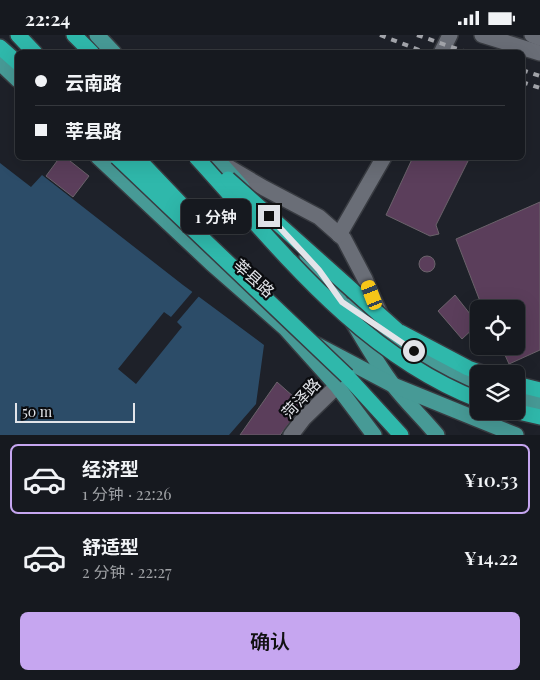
<!DOCTYPE html>
<html lang="zh">
<meta charset="utf-8">
<style>
:root{--surface:#16191f;--page:#23262c;--text:#f1f3f6;--muted:#9ea0a4;--line:#35383d;--accent:#c6a6f0}
body{margin:0;font-family:"Playfair Display","Noto Sans SC",serif;background:var(--page);color:var(--text);height:100vh;display:flex;flex-direction:column;font-size:19px;white-space:nowrap}
*{box-sizing:border-box;margin:0}
p{font-size:16px;color:var(--muted)}
.icon{flex:none;width:28px;height:28px;fill:none;stroke:currentColor;stroke-width:2;stroke-linecap:round;stroke-linejoin:round}
.map{position:relative;height:400px;overflow:hidden}
.drawer{display:flex;flex-direction:column;background:var(--surface);flex:1}
.drawer>*{flex:none}
.guide{position:absolute;left:15px;top:15px;width:510px;height:110px;border-radius:8px;box-shadow:0 5px 20px #0002,0 0 0 1px var(--line);display:grid;align-content:center;height:110px;padding:0 20px;background:var(--surface)}
.fabs{position:absolute;left:470px;top:265px;display:grid;gap:10px}
.fabs a{display:grid;place-items:center;width:55px;height:55px;border-radius:8px;background:var(--surface);box-shadow:0 5px 20px #0002,0 0 0 1px var(--line);font-size:25px}
.scale{position:absolute;left:15px;bottom:12px;width:120px;box-sizing:border-box;padding-left:5px;border:2px solid #e2e4e9;border-top:0;font-size:14px;line-height:18px;white-space:nowrap;color:#e2e4e9;-webkit-text-stroke:4px #0a0b0e;paint-order:stroke}
.end{position:absolute;width:22px;height:22px;margin:-11px;border:6px solid #e2e4e9;background:#111;box-shadow:0 0 0 2px #111}
.from{border-radius:50%}
.bubble{position:absolute;height:35px;border-radius:8px;background:var(--surface);box-shadow:0 5px 20px #0002,0 0 0 1px var(--line);font-size:16px;font-weight:600;line-height:35px;text-align:center}
.car{position:absolute;width:15px;height:30px;margin:-15px -8px;border-radius:6px;box-shadow:0 0 4px 1px #0007;background:linear-gradient(#f5c518 24%,#345 0 40%,#f5c518 0 76%,#345 0 86%,#f5c518 0)}
.guide b{display:flex;align-items:center;gap:18px;height:48px;font-size:19px}
.guide b+b{border-top:1px solid var(--line)}
.guide i{width:12px;height:12px;background:var(--text)}
ul{padding:9px 0 0;list-style:none}
li{display:flex;align-items:center;gap:15px;height:70px;margin:0 10px 8px;padding:0 10px;border:2px solid transparent;border-radius:8px}
li div{flex:1}
li b{display:block;font-size:19px}
li em{font-style:normal;font-weight:600}
li.current{border-color:var(--accent)}
li>.icon{width:45px;height:45px;stroke-width:1.5}
.action{display:flex;gap:10px;margin-top:auto;padding:10px 20px}
.action a{flex:1;height:58px;border-radius:8px;background:var(--accent);color:#111;font-size:20px;font-weight:600;line-height:58px;text-align:center}
.status{display:flex;justify-content:space-between;align-items:center;height:35px;padding:0 25px;background:var(--surface);direction:ltr}
.status svg{height:14px;fill:currentColor}
.map>svg:first-child{display:block}
</style>
<div class="status"><b>22:24</b><svg viewBox="0 0 49 12"><path d="M0 12V9h3v3zM5 12V6h3v6zM10 12V3h3v9zM15 12V0h3v12zM26 1h20v11H26zM47 4h2v5h-2z"/></svg></div>
<div class="map">
<svg width="540" height="400" viewBox="0 0 540 400">
<rect width="100%" height="100%" fill="#1e2129"/>
<path fill="#2c4c68" d="M 0,128 L 31,152 L 42,140 L 183,250 L 264,310 L 256,369 L 229,400 L 0,400 Z"/>
<path fill="#1e2129" d="M 194,255 L 200,260 L 177,287 L 182,292 L 136,349 L 118,334 L 164,277 L 171,282 Z"/>
<g fill="#5b3e5b" stroke="#6b636b">
<path d="M 60,122 L 65,122 L 89,141 L 73,162 L 46,141 Z"/>
<path d="M 413,122 L 470,122 L 436,190 L 439,199 L 430,201 L 386,180 Z"/>
<path d="M 540,167 L 540,315 L 509,329 L 501,311 L 516,311 L 516,274 L 483,274 L 456,204 Z"/>
<circle cx="427" cy="229" r="8"/>
<path d="M 455,260 L 478,289 L 462,304 L 438,276 Z"/>
<path d="M 277,347 L 303,370 L 280,400 L 240,400 Z"/>
</g>
<g fill="none" stroke-linecap="round" stroke-linejoin="round">
<defs>
<g id="minor">
<path d="M 482,0 L 540,18"/>
<path d="M 532,0 L 540,3"/>
<path d="M 441,18 L 450,0"/>
<path d="M 225,130 L 264,153 L 319,182 L 344,204 L 365,244 L 381,281"/>
<path d="M 339,200 L 384,122"/>
<path d="M 291,400 L 304,383 L 337,351"/>
</g>
<g id="major">
<path d="M 97,0 L 114,18"/>
<path d="M 0,28 L 18,45"/>
<path d="M 98,122 L 211,228 L 285,293 L 337,351 L 374,400"/>
<path d="M 215,122 L 242,152"/>
<path d="M 307,222 C 342,260 362,309 393,350 C 407,368 423,383 437,400"/>
<path d="M 347,271 C 390,301 432,329 479,350"/>
<path d="M 317,310 L 393,350 L 516,400"/>
<path d="M 516,363 L 540,368"/>
</g>
<g id="highway">
<path d="M 18,0 L 35,18"/>
<path d="M 74,0 L 92,18"/>
<path d="M 0,12 L 18,28"/>
<path d="M 398,296 L 468,333 L 485,339"/>
<path d="M 347,341 L 401,400"/>
<path d="M 516,349 L 540,355"/>
<path d="M 514,376 L 540,382"/>
</g>
</defs>
<use href="#minor" stroke="#383b41" stroke-width="18"/>
<use href="#major" stroke="#383b41" stroke-width="18"/>
<use href="#highway" stroke="#383b41" stroke-width="18"/>
<use href="#minor" stroke="#6a6e77" stroke-width="15"/>
<use href="#major" stroke="#479a96" stroke-width="15"/>
<use href="#highway" stroke="#2fb8ab" stroke-width="15"/>
<g stroke="#a3a5ab" stroke-width="4" stroke-dasharray="6 6" stroke-linecap="butt">
<path d="M 380,0 L 427,18"/>
<path d="M 417,0 L 469,18"/>
<path d="M 522,35 L 540,41"/>
<path d="M 522,47 L 540,53"/>
</g>
<defs>
<g id="highway-bridge">
<path d="M 117,122 L 347,341"/>
<path d="M 136,122 L 198,187"/>
<path d="M 196,122 C 280,214 360,319 479,365"/>
<path d="M 228,144 L 398,296"/>
</g>
</defs>
<use href="#highway-bridge" stroke="#383b41" stroke-width="18" stroke-linecap="butt"/>
<use href="#highway-bridge" stroke="#2fb8ab" stroke-width="15"/>
</g>
<g fill="none" stroke-linecap="round" stroke-linejoin="round">
<path stroke="#e2e4e9" stroke-width="6" d="M 269,181 L 319,235 L 342,267 L 414,316"/>
</g>
<g text-anchor="middle" stroke-width="4.5" stroke-linejoin="round" paint-order="stroke">
<g font-size="16" fill="#e2e4e9" stroke="#0a0b0e">
<text transform="translate(254 243) rotate(42)" y="6">莘县路</text>
<text transform="translate(301 363) rotate(-47)" y="6">菏泽路</text>
</g>
</g>
</svg>
<div class="fabs">
<a><svg class="icon" aria-label="locate" viewBox="0 0 24 24"><circle cx="12" cy="12" r="6"/><path d="M12 2v4M12 18v4M2 12h4M18 12h4"/></svg></a>
<a><svg class="icon" aria-label="layers" viewBox="0 0 24 24"><path d="M12 4l9 5-9 5-9-5zM3 14l9 5 9-5"/></svg></a>
</div>
<div class="scale">50 m</div>
<i class="end from" style="left:414px;top:316px"></i>
<i class="end" style="left:269px;top:181px"></i>
<div class="bubble" style="left:181px;top:164px;width:70px">1 分钟</div>
<i class="car" style="left:372px;top:260px;rotate:339deg"></i>
<div class="guide">
<b><i class="from"></i>云南路</b>
<b><i></i>莘县路</b>
</div>
</div>
<section class="drawer">
<ul>
<li class="current"><svg class="icon" aria-label="car" viewBox="0 0 24 24"><path d="M5 17H2v-5l4-1 3-4h7l3 4 3 1v5h-3M9 17h6M6 11h13"/><circle cx="7" cy="17" r="2"/><circle cx="17" cy="17" r="2"/></svg><div><b>经济型</b><p>1 分钟 · 22:26</p></div><em>¥10.53</em></li>
<li><svg class="icon" aria-label="car" viewBox="0 0 24 24"><path d="M5 17H2v-5l4-1 3-4h7l3 4 3 1v5h-3M9 17h6M6 11h13"/><circle cx="7" cy="17" r="2"/><circle cx="17" cy="17" r="2"/></svg><div><b>舒适型</b><p>2 分钟 · 22:27</p></div><em>¥14.22</em></li>
</ul>
<div class="action"><a>确认</a></div>
</section>
